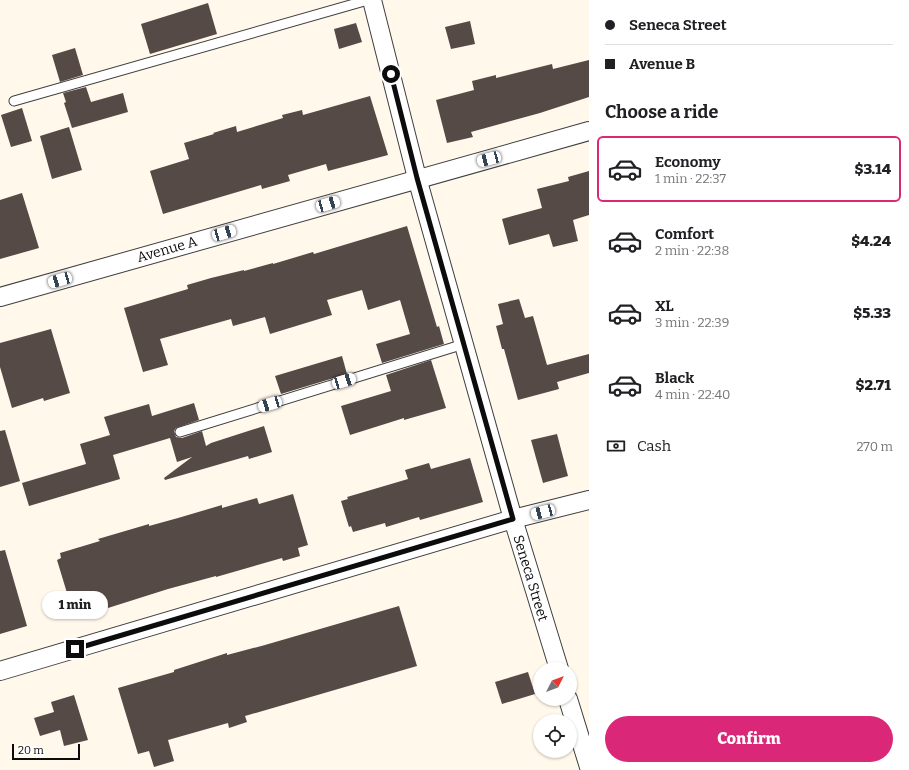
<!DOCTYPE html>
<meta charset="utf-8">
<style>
:root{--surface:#fff;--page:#f2f2f2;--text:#202124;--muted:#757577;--line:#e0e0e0;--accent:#db2777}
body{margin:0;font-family:Bitter,serif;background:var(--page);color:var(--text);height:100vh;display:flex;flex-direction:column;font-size:15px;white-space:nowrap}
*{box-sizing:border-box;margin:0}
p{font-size:13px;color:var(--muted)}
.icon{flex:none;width:22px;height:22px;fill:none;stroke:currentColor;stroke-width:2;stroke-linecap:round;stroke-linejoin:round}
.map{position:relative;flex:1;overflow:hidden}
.side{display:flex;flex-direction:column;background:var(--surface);width:320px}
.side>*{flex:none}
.banner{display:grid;align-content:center;height:88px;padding:0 16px;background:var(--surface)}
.needle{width:26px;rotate:48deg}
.fabs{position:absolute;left:533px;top:662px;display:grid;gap:8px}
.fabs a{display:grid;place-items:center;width:44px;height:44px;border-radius:50%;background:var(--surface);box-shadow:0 1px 3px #0004;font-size:20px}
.scale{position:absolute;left:12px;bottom:10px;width:68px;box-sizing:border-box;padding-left:4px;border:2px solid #0c0c0c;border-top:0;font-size:11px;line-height:14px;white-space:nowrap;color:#0c0c0c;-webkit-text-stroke:3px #fff;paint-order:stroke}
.end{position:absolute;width:18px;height:18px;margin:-9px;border:5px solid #0c0c0c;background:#fff;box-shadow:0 0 0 2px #fff}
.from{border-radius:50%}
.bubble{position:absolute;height:28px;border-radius:14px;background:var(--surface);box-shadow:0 1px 3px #0004;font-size:13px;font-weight:800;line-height:28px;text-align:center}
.car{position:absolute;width:12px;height:24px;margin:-12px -6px;border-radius:5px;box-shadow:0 0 3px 1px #0007;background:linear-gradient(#fff 24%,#345 0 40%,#fff 0 76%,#345 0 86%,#fff 0)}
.banner b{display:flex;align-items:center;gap:14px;height:38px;font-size:15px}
.banner b+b{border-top:1px solid var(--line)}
.banner i{width:10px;height:10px;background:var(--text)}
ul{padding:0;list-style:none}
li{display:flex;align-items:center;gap:12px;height:66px;margin:0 8px 6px;padding:0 8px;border:2px solid transparent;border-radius:6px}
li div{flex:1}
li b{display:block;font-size:15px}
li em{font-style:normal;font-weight:800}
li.on{border-color:var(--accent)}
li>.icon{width:36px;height:36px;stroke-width:1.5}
h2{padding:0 16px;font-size:18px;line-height:48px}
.pay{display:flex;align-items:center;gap:10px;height:44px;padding:0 16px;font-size:15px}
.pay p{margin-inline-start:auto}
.button{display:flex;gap:8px;margin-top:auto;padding:8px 16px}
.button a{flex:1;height:46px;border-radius:24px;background:var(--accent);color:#fff;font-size:16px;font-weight:800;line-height:46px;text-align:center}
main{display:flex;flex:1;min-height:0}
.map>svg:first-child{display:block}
</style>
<main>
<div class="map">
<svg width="589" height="770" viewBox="0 0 589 770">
<rect width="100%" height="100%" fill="#fff8eb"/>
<g fill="#564a47">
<path d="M 208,3 L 217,34 L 150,54 L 141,24 Z"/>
<path d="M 470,21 L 475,44 L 451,49 L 445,27 Z"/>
<path d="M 356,23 L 362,42 L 339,49 L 334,29 Z"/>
<path d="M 75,48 L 83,75 L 60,82 L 52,55 Z"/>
<path d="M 589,60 L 589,97 L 540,113 L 471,132 L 473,137 L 447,143 L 436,100 L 474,90 L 472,81 L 496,75 L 496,78 L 552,64 L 553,69 Z"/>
<path d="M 86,87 L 91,102 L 123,93 L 128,112 L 72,128 L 64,103 L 66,102 L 63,93 Z"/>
<path d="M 370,96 L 388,155 L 328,171 L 326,164 L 288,175 L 290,181 L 262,189 L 261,185 L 163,214 L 150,171 L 189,159 L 184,143 L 214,134 L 213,133 L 236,126 L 237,132 L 283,118 L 282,115 L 302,110 L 303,115 Z"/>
<path d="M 22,108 L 32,141 L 11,147 L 1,115 Z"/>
<path d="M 69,127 L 82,170 L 52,179 L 40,136 Z"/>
<path d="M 589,171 L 589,215 L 573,220 L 578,241 L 553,247 L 549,234 L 509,245 L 502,219 L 542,208 L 537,189 L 569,181 L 568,177 Z"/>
<path d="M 22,193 L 39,248 L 0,259 L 0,200 Z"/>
<path d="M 407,226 L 437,327 L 439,326 L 444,344 L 382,363 L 376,344 L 410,334 L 400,300 L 368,310 L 362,290 L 327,300 L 332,315 L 270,334 L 265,317 L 233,326 L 231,319 L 160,339 L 168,365 L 143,372 L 124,308 L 188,289 L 187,285 L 211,278 L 244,270 L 244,271 L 273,263 L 273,264 L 313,252 L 314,254 Z"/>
<path d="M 519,299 L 525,318 L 533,316 L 547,365 L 589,354 L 589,373 L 557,382 L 559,389 L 518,400 L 504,349 L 502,349 L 496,326 L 503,324 L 498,304 Z"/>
<path d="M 51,329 L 70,393 L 44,401 L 43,398 L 12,408 L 0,367 L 0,343 Z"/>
<path d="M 342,356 L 347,374 L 281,394 L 275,376 Z"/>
<path d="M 431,360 L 446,408 L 404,420 L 404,418 L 350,435 L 341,406 L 391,391 L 386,375 Z"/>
<path d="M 194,403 L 199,420 L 176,428 L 174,431 L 176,437 L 182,438 L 202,431 L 206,446 L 211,443 L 264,426 L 272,452 L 249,459 L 248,456 L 165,480 L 164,478 L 192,457 L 177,462 L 170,438 L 113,455 L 120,479 L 29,506 L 22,483 L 86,464 L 80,444 L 110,435 L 104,417 L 149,404 L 152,416 Z"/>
<path d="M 5,430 L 20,481 L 0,487 L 0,431 Z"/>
<path d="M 557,434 L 568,476 L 543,483 L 531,440 Z"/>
<path d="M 470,458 L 483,502 L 420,520 L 419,517 L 386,527 L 385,523 L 353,532 L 351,526 L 349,527 L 341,501 L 348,499 L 347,497 L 408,479 L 405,470 L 429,463 L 431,469 Z"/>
<path d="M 293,494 L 308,545 L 298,548 L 300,556 L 283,561 L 282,558 L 216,577 L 216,576 L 168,589 L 108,608 L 107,606 L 74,616 L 57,560 L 61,558 L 60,553 L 100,541 L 98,539 L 149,524 L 149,526 L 178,518 L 222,505 L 222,508 L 257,498 L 259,504 Z"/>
<path d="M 5,550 L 27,626 L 0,634 L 0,551 Z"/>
<path d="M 399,606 L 417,666 L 245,716 L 247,722 L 229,728 L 228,723 L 168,740 L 174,761 L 154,767 L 149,751 L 138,754 L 118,688 L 174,672 L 174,670 L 227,653 L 227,655 L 265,645 Z"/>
<path d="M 528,672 L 535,694 L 502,704 L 495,682 Z"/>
<path d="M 74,695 L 88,740 L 64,746 L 60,730 L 40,736 L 34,718 L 54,712 L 51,702 Z"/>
</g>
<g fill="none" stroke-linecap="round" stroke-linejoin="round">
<defs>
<g id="lane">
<path d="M 14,101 L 368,0"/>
<path d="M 180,432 L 464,344"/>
</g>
<g id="street">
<path d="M 372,0 L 417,178 L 513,519 L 559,669"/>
<path d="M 0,297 L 589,131"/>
<path d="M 0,671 L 513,519 L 589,500"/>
<path d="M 568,699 L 589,767"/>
</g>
</defs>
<use href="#lane" stroke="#3f3f3f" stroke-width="11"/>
<use href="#street" stroke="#3f3f3f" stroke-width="20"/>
<use href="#lane" stroke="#fff" stroke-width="9"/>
<use href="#street" stroke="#fff" stroke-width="18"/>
</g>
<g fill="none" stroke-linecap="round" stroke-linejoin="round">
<path stroke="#0c0c0c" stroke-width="5" d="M 75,649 L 513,519 L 417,178 L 391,74"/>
</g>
<g text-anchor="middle" stroke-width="4" stroke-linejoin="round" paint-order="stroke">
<g font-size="14" fill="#0c0c0c" stroke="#fff">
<text transform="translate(167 249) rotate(-16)" y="5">Avenue A</text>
<text transform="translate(531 578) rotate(73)" y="5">Seneca Street</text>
</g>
</g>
</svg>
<div class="fabs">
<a><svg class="needle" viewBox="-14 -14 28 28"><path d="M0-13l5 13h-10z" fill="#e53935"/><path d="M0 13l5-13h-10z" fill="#757577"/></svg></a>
<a><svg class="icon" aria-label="locate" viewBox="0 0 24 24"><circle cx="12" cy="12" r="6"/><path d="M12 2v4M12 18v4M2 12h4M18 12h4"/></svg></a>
</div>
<div class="scale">20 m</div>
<i class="end from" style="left:391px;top:74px"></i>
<i class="end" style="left:75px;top:649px"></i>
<div class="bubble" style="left:42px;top:591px;width:66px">1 min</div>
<i class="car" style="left:489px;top:159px;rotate:255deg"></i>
<i class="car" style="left:328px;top:204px;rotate:74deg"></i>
<i class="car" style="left:224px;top:233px;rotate:74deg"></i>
<i class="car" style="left:60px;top:280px;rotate:254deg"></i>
<i class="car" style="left:344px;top:381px;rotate:73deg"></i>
<i class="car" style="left:270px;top:404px;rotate:253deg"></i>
<i class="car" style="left:543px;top:512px;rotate:255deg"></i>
</div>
<section class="side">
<div class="banner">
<b><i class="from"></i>Seneca Street</b>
<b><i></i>Avenue B</b>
</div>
<h2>Choose a ride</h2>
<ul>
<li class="on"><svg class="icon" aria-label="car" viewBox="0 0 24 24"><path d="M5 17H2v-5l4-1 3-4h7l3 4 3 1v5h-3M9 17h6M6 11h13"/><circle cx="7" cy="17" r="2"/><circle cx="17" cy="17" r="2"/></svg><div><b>Economy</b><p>1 min · 22:37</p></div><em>$3.14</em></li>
<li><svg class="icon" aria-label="car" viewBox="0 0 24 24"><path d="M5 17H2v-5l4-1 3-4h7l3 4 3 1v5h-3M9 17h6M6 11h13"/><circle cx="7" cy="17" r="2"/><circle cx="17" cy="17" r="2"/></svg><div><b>Comfort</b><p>2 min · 22:38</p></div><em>$4.24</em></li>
<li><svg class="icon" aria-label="car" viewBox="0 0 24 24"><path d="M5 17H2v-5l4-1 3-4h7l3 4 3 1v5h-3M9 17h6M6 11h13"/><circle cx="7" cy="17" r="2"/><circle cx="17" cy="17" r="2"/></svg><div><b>XL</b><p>3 min · 22:39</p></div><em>$5.33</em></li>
<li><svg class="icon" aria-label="car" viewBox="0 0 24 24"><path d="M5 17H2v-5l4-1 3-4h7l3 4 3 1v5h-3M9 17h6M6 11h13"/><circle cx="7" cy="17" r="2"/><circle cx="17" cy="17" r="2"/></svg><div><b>Black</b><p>4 min · 22:40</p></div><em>$2.71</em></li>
</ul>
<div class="pay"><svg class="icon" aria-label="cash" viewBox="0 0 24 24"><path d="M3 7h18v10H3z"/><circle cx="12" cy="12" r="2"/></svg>Cash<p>270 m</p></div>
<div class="button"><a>Confirm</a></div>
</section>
</main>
